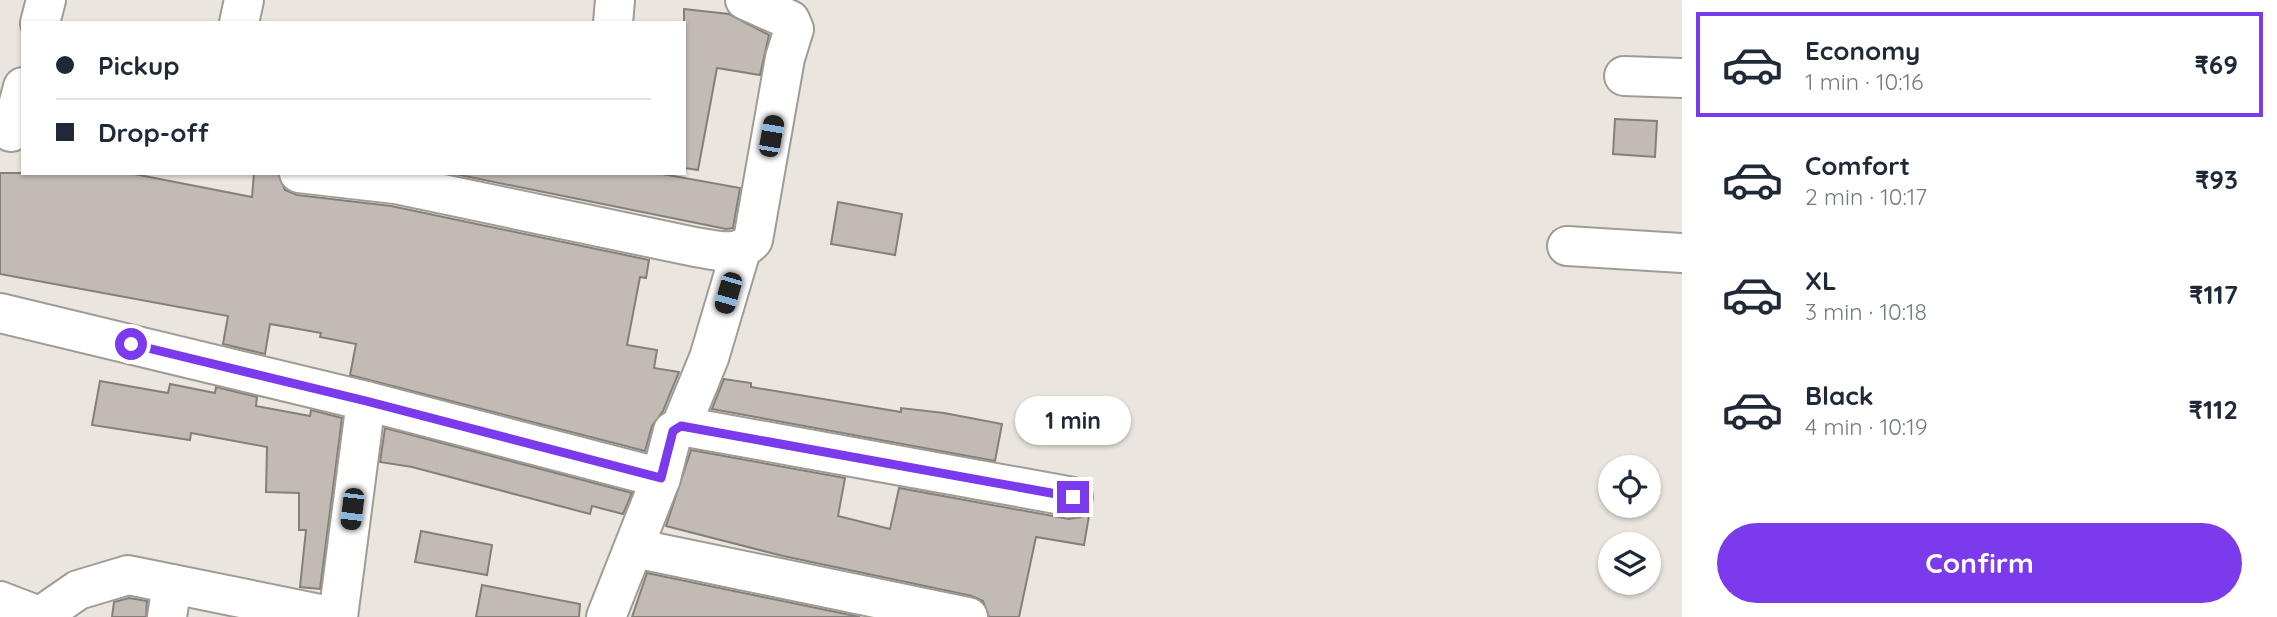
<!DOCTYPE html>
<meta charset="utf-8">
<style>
:root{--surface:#fff;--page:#f2f2f3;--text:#1f2937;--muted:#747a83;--line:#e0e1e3;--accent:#7c3aed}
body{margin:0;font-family:Quicksand,sans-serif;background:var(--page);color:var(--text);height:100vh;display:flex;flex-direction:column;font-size:26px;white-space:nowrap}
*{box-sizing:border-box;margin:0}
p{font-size:23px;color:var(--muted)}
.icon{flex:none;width:38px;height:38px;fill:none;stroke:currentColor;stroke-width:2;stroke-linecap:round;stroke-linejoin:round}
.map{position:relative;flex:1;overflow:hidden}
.drawer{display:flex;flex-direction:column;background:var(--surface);width:595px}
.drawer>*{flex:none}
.hud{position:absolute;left:21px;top:21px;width:665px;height:154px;border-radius:0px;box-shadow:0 2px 5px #0004;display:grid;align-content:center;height:154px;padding:0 35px;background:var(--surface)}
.buttons{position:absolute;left:1598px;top:455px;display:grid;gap:14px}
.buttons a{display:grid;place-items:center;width:63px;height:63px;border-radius:50%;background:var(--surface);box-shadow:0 2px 5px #0004;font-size:35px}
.end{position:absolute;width:32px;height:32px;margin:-16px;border:9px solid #7c3aed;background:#fff;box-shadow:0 0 0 4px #fff}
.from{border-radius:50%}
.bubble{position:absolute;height:49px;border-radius:24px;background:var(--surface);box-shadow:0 2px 5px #0004;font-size:23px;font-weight:700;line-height:49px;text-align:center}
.car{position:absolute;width:21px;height:42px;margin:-21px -10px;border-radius:9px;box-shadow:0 0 5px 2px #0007;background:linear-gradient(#222 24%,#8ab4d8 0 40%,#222 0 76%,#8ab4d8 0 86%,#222 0)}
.hud b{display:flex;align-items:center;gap:24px;height:66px;font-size:26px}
.hud b+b{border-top:2px solid var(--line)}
.hud i{width:18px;height:18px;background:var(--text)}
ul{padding:12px 0 0;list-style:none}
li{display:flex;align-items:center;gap:21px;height:105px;margin:0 14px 10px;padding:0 21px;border:4px solid transparent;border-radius:0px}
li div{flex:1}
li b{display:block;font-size:26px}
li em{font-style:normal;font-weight:700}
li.active{border-color:var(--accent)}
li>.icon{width:63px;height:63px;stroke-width:1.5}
.action{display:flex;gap:14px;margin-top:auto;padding:14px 35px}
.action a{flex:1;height:80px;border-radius:42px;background:var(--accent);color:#fff;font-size:28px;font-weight:700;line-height:80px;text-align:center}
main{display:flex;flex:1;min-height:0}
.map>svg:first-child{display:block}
</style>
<main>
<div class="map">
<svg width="1682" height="617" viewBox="0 0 1682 617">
<rect width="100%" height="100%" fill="#eae5de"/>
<g fill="#c1bab5" stroke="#857f7a" stroke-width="2">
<path d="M 684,9 L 729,14 L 769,35 L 760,75 L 717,68 L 698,170 L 684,168 Z"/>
<path d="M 1615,119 L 1657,121 L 1655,157 L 1613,154 Z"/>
<path d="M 0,173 L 129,173 L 252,197 L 254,173 L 278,173 L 285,190 L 297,195 L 391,206 L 649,260 L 646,278 L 640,277 L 627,345 L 657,350 L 654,368 L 679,372 L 663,411 L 652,426 L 645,451 L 350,375 L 356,344 L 320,337 L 321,333 L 270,324 L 265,354 L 223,344 L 228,316 L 0,274 Z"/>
<path d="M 450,173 L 657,173 L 740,188 L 733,228 L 726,229 Z"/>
<path d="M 838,202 L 902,214 L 895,255 L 831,244 Z"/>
<path d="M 724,379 L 751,383 L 751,387 L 901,412 L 901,408 L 944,413 L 1002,424 L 995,461 L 712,409 Z"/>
<path d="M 100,381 L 168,393 L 170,384 L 215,393 L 216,387 L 257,397 L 256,406 L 310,416 L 311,410 L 342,418 L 320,589 L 300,587 L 306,530 L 299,530 L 299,493 L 266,492 L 267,447 L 191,433 L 190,440 L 92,425 Z"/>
<path d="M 385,428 L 632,493 L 623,514 L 592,506 L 590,514 L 412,467 L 380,462 Z"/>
<path d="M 691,450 L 845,478 L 838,516 L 890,529 L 899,488 L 1069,519 L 1081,517 L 1090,510 L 1084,545 L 1036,537 L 1019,617 L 989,617 L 983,601 L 972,596 L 783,556 L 666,526 Z"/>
<path d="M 421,531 L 492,545 L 487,575 L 415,562 Z"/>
<path d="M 647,573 L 860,617 L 632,617 Z"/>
<path d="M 482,585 L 580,604 L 579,617 L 476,617 Z"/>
<path d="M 129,598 L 147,601 L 146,617 L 112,617 L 114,602 Z"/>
</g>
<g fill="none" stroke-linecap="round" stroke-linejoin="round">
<defs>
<g id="street">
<path d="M 40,23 L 46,0"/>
<path d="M 239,23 L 244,0"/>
<path d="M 613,23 L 615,0"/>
<path d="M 1624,76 L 1682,78"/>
<path d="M 11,132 L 23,87"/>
<path d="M 299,173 L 395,184 L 695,247 C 716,250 737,258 753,240 L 785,58 L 794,29 L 790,20 L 745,0"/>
<path d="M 1567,246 L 1682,253"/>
<path d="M 0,313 L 366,401 L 661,478"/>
<path d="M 681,426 L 1073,497"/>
<path d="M 634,548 L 968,617"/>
<path d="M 0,601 L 39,616"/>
<path d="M 39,617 L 78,590 L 128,575 L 335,617"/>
<path d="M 167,617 L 172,584"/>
<path d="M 338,617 L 366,401"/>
<path d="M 606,617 L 661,478 L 673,431 L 681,426 L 709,358 L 741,250"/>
</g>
</defs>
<use href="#street" stroke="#a09c95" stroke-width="42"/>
<use href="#street" stroke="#fff" stroke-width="38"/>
</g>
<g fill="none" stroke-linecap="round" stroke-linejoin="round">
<path stroke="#7c3aed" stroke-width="9" d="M 131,344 L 366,401 L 661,478 L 673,431 L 681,426 L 1073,497"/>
</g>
</svg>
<div class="buttons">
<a><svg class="icon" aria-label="locate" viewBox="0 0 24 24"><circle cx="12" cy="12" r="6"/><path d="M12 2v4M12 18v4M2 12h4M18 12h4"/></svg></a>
<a><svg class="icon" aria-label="layers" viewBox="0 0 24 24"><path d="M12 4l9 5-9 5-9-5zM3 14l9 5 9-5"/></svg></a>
</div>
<i class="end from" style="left:131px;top:344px"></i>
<i class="end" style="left:1073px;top:497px"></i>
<div class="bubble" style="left:1015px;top:396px;width:116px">1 min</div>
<i class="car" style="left:771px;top:136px;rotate:10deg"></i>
<i class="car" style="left:728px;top:293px;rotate:196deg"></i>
<i class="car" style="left:352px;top:509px;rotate:187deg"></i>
<div class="hud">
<b><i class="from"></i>Pickup</b>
<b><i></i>Drop-off</b>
</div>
</div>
<section class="drawer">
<ul>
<li class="active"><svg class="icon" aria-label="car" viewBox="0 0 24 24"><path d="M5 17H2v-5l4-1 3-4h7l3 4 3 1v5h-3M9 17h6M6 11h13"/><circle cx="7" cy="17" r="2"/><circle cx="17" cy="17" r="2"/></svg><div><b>Economy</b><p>1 min · 10:16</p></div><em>₹69</em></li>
<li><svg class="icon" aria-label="car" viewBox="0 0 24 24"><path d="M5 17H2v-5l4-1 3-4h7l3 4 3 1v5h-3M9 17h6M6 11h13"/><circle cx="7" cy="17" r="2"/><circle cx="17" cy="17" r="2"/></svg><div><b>Comfort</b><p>2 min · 10:17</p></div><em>₹93</em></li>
<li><svg class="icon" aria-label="car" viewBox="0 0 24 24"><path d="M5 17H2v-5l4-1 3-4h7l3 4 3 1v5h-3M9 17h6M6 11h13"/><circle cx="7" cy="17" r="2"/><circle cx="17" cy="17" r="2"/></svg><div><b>XL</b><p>3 min · 10:18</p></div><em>₹117</em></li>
<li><svg class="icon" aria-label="car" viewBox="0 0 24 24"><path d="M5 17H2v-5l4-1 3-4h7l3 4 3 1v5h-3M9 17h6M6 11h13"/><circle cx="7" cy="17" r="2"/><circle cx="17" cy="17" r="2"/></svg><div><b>Black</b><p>4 min · 10:19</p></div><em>₹112</em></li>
</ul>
<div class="action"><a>Confirm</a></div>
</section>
</main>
